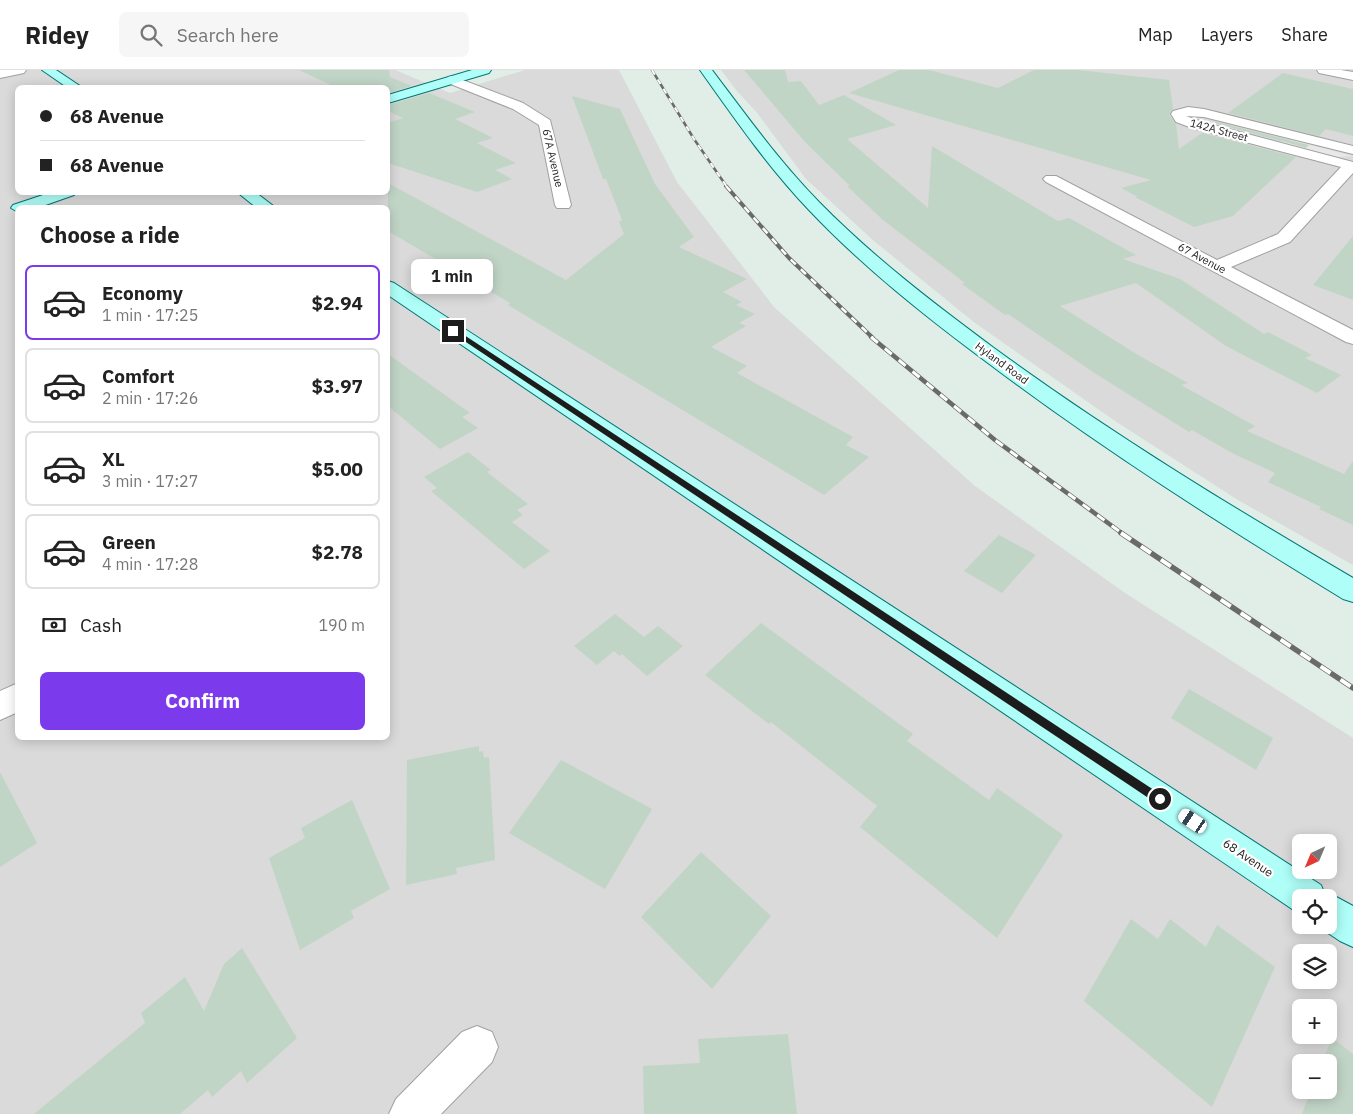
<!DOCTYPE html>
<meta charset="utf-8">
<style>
:root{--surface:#fff;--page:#f6f6f6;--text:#222;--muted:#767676;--line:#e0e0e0;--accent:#7c3aed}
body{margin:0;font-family:"IBM Plex Sans",sans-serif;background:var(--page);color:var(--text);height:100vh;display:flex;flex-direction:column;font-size:19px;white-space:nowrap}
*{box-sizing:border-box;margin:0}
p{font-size:16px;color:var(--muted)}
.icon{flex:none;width:28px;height:28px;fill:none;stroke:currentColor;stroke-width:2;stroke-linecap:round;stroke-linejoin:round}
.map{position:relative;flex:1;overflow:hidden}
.drawer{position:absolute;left:15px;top:135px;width:375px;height:535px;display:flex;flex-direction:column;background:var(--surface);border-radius:8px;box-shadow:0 2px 12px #0003}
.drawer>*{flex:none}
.hud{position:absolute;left:15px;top:15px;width:375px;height:110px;border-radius:8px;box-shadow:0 2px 12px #0003;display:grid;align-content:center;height:110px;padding:0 25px;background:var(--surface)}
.needle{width:32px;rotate:224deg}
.fabs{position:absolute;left:1292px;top:764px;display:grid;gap:10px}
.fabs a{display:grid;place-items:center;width:45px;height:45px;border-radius:8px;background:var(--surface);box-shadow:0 2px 12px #0003;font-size:25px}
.end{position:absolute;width:22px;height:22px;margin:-11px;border:6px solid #1c1c1c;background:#fff;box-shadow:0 0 0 2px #fff}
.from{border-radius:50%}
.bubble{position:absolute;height:35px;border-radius:8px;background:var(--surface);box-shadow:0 2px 12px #0003;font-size:16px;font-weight:800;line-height:35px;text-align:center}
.car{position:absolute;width:15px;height:30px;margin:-15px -8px;border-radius:6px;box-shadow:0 0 4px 1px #0007;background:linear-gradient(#fff 24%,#345 0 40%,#fff 0 76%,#345 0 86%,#fff 0)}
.hud b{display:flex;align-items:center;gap:18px;height:48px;font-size:19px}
.hud b+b{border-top:1px solid var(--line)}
.hud i{width:12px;height:12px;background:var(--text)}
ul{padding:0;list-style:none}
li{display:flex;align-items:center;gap:15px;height:75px;margin:0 10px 8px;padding:0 15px;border:2px solid var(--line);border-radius:8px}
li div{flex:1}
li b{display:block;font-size:19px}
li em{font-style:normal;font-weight:800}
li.selected{border-color:var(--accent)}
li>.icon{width:45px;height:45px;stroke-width:1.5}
h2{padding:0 25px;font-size:22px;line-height:60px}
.pay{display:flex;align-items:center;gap:12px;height:55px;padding:0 25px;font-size:19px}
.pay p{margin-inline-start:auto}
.button{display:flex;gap:10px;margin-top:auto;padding:10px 25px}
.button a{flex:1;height:58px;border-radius:8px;background:var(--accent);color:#fff;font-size:20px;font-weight:800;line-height:58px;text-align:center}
header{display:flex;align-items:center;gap:30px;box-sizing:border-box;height:70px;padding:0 25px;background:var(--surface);border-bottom:1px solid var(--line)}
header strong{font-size:24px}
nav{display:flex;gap:28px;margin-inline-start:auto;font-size:18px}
.search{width:350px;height:45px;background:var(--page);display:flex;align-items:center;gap:12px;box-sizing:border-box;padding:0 18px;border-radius:8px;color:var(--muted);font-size:19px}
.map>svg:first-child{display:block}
</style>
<header>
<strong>Ridey</strong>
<div class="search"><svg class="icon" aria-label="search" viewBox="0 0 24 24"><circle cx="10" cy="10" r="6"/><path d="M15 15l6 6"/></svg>Search here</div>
<nav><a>Map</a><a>Layers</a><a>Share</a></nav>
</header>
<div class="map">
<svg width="1353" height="1044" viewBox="0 0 1353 1044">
<rect width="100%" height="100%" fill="#e1eee8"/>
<g fill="#d9dad9" fill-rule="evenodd">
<path d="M 0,0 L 395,0 L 450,23 L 525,0 L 619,0 L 677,112 L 774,237 L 975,416 L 1125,523 L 1353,668 L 1353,1044 L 0,1044 ZM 18,18 L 388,18 L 388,122 L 18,122 ZM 18,138 L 388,138 L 388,668 L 18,668 ZM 1301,772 L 1329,772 L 1329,800 L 1301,800 ZM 1301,828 L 1329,828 L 1329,855 L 1301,855 ZM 1301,882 L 1329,882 L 1329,910 L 1301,910 ZM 1301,938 L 1329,938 L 1329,965 L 1301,965 ZM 1301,992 L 1329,992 L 1329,1020 L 1301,1020 Z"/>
<path d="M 721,0 L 1353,0 L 1353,495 L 1238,430 L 1115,351 L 975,253 L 874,171 L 806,109 L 758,44 L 737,21 Z"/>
</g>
<path fill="#e8e8e8" d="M 1292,70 L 1353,86 L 1338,87 L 1279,72 Z"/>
<g fill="#c1d5c7">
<path d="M 299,0 L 389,0 L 390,7 L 412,16 L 388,23 L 388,18 L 337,18 Z"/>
<path d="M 744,0 L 785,0 L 788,12 L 801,11 L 819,35 L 844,25 L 896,55 L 847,69 L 928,138 L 932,76 L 1058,151 L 1069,148 L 1136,185 L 1123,189 L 1180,209 L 1264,264 L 1268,262 L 1312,285 L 1305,288 L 1341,305 L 1317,323 L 1226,276 L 1136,213 L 1060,236 L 1138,285 L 1188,313 L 1181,315 L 1255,356 L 1247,361 L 1344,404 L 1353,391 L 1353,455 L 1319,439 L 1321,437 L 1268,412 L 1275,403 L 1234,384 L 1192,360 L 1189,362 L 1096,304 L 1008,244 L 1005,245 L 962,214 L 965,213 L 883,150 L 847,116 L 850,116 L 805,72 Z"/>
<path d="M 899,0 L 929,0 L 998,18 L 1034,0 L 1078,0 L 1169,10 L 1173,39 L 1169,45 L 1176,54 L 1179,79 L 1202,63 L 1296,87 L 1233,146 L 1194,157 L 1135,127 L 1138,127 L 1121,118 L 1151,110 L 849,23 Z"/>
<path d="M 1283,3 L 1353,19 L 1353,66 L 1326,59 L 1319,66 L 1228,43 Z"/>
<path d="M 429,23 L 475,42 L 455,49 L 493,68 L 477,73 L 516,93 L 495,100 L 512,109 L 477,122 L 388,93 L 388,53 L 403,48 L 388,41 L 388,35 Z"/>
<path d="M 572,26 L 620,39 L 655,114 L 694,167 L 679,177 L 747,209 L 723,222 L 742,232 L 736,235 L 755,244 L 739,253 L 746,256 L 711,277 L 747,296 L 737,303 L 853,367 L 846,375 L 869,387 L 824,425 L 508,235 L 510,233 L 388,161 L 388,113 L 566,210 L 624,164 L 619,152 L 622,150 L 606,109 L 603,109 Z"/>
<path d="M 1216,52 L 1309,75 L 1306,78 L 1215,53 Z"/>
<path d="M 1353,166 L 1353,230 L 1313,215 Z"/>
<path d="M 388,284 L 470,343 L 462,347 L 478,358 L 440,379 L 388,336 Z"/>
<path d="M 468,382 L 491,400 L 487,402 L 528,434 L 517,440 L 523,445 L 512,452 L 550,481 L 524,499 L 431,421 L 437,418 L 424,407 Z"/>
<path d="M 999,465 L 1036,485 L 1002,523 L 964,501 Z"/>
<path d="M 615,544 L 644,567 L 658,556 L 683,576 L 647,606 L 622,584 L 620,586 L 614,581 L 597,595 L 574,576 Z"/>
<path d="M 761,553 L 913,664 L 907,671 L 989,730 L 997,718 L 1063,765 L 997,868 L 860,757 L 877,736 L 771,652 L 769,654 L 705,605 Z"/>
<path d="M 1189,619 L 1273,668 L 1256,700 L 1171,648 Z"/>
<path d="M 479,676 L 479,682 L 483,681 L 484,688 L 489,687 L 495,790 L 456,798 L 457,804 L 406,815 L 407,690 Z"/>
<path d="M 561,690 L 652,739 L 605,819 L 509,763 Z"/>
<path d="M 0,702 L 37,773 L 0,797 Z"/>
<path d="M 352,730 L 390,819 L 351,841 L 354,848 L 300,880 L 269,788 L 305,768 L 301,758 Z"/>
<path d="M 701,782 L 771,846 L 712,919 L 641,847 Z"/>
<path d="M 1131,849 L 1158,869 L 1170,849 L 1206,877 L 1217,855 L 1275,897 L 1212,1037 L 1084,931 Z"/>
<path d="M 242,878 L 297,968 L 247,1013 L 241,1001 L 212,1027 L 208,1020 L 180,1044 L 34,1044 L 145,953 L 141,943 L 185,907 L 204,941 L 224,894 Z"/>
<path d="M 788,964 L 797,1044 L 644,1044 L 643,996 L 700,993 L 698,969 Z"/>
<path d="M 1332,968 L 1353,984 L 1353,1044 L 1302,1044 L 1311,1020 L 1329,1020 L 1329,992 L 1322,992 Z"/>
</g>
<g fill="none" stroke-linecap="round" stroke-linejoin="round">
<defs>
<g id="street">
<path d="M 0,0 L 26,0 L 24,3 L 0,8 Z"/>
<path d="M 1317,0 L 1341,0 L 1353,2 L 1353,10 L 1319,3 Z"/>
<path d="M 452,6 L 523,33 L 550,50 L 571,135 L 569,138 L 557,138 L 555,135 L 539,55 L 513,39 L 448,13 L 446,10 L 448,7 Z"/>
<path d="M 1188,37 L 1204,39 L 1353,76 L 1353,84 L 1204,47 L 1186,46 L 1202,52 L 1353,92 L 1353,103 L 1290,172 L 1231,197 L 1353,260 L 1353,274 L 1346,272 L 1046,112 L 1043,109 L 1046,106 L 1056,106 L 1217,190 L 1278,164 L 1341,97 L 1192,58 L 1176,52 L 1171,44 L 1173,41 Z"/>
<path d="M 18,613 L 18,642 L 0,650 L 0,621 Z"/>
<path d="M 477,956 L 492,962 L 498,977 L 492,992 L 441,1044 L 389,1044 L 396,1029 L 462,962 Z"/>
</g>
<g id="secondary">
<path d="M 42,0 L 56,0 L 83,18 L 68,18 Z"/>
<path d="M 472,0 L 491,0 L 489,3 L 388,33 L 388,25 Z"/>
<path d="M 700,0 L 712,0 C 746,45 779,91 819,132 C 872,186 933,233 994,278 C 1109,362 1230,436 1353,508 L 1353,532 L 1343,529 C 1222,455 1102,379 988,293 C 925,246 863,197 809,140 C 768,97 734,48 700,0 Z"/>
<path d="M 52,122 L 76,122 L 74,125 L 37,138 L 18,138 L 18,142 L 11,138 L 13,135 Z"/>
<path d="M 237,122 L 255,122 L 276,138 L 257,138 Z"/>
<path d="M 388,211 L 394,213 L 1321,815 L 1325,825 L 1329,823 L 1353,836 L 1353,877 L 1340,871 L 1316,855 L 1329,855 L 1329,828 L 1301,828 L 1301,844 L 1295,841 L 388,225 Z"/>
</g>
</defs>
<use href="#street" stroke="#a0a0a0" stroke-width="2"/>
<use href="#secondary" stroke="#007673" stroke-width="2"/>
<use href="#street" fill="#fff" fill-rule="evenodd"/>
<use href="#secondary" fill="#affef8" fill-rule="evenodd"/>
<defs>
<path id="rail-far3" d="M 652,0 L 694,69 L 727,117"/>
<path id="rail-far2" d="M 726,116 L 789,188 L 873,268"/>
<path id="rail-far1" d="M 871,267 L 995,370 L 1123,464"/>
<path id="rail" d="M 1121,463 L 1353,618"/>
</defs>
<use href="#rail-far3" stroke="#6a6a6a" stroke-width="2.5"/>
<use href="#rail-far2" stroke="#6a6a6a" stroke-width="4"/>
<use href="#rail-far1" stroke="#6a6a6a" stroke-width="4.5"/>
<use href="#rail" stroke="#6a6a6a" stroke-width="5.5"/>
<use href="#rail-far3" stroke="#fff" stroke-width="2" stroke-dasharray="5.5" stroke-linecap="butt"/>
<use href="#rail-far2" stroke="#fff" stroke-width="2.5" stroke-dasharray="7" stroke-linecap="butt"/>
<use href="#rail-far1" stroke="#fff" stroke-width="3" stroke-dasharray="9" stroke-linecap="butt"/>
<use href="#rail" stroke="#fff" stroke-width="4" stroke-dasharray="12" stroke-linecap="butt"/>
</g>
<path fill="#1c1c1c" d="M 451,259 L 455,259 L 1163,726 L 1163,733 L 1156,733 L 451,262 Z"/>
<g text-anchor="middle" stroke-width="4.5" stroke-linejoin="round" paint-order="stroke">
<g font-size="11" fill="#1c1c1c" stroke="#fff">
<text transform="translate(1219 60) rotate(15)" y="4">142A Street</text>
<text transform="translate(553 88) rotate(77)" y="4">67A Avenue</text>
<text transform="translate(1202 188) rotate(28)" y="4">67 Avenue</text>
<text transform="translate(1002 293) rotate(36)" y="4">Hyland Road</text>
</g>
<g font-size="12" fill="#1c1c1c" stroke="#fff">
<text transform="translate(1248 788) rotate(34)" y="4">68 Avenue</text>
</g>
</g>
</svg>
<div class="fabs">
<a><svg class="needle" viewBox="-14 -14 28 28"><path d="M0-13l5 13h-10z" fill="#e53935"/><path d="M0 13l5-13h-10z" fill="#767676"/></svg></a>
<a><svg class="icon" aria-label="locate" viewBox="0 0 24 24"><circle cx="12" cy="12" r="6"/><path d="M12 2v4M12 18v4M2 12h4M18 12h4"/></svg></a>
<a><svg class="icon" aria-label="layers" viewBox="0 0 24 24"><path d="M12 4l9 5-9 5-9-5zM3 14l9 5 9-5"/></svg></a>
<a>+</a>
<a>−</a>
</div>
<i class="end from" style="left:1160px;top:729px"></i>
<i class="end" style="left:453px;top:261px"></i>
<div class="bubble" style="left:411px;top:189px;width:82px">1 min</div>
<i class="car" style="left:1193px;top:751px;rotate:304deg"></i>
<div class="hud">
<b><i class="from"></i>68 Avenue</b>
<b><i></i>68 Avenue</b>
</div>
<section class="drawer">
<h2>Choose a ride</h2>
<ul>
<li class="selected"><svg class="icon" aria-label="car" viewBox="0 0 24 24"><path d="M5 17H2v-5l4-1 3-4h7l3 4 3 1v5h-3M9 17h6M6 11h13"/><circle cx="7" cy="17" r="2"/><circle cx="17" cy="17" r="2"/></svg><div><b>Economy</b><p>1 min · 17:25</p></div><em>$2.94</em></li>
<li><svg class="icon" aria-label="car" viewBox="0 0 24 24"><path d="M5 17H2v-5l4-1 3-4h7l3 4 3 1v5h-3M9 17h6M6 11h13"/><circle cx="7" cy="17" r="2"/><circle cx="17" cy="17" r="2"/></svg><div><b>Comfort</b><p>2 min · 17:26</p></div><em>$3.97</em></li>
<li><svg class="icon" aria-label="car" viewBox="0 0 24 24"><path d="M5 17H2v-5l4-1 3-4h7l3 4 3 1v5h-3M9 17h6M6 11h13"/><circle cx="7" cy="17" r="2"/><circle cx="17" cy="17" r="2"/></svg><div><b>XL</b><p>3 min · 17:27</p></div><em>$5.00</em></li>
<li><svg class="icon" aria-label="car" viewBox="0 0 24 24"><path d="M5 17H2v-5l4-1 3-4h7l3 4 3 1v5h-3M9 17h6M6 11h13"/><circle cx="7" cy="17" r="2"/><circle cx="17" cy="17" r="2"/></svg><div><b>Green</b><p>4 min · 17:28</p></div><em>$2.78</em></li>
</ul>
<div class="pay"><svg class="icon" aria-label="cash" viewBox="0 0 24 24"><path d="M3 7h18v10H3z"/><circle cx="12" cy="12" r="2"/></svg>Cash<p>190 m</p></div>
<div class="button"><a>Confirm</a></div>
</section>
</div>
